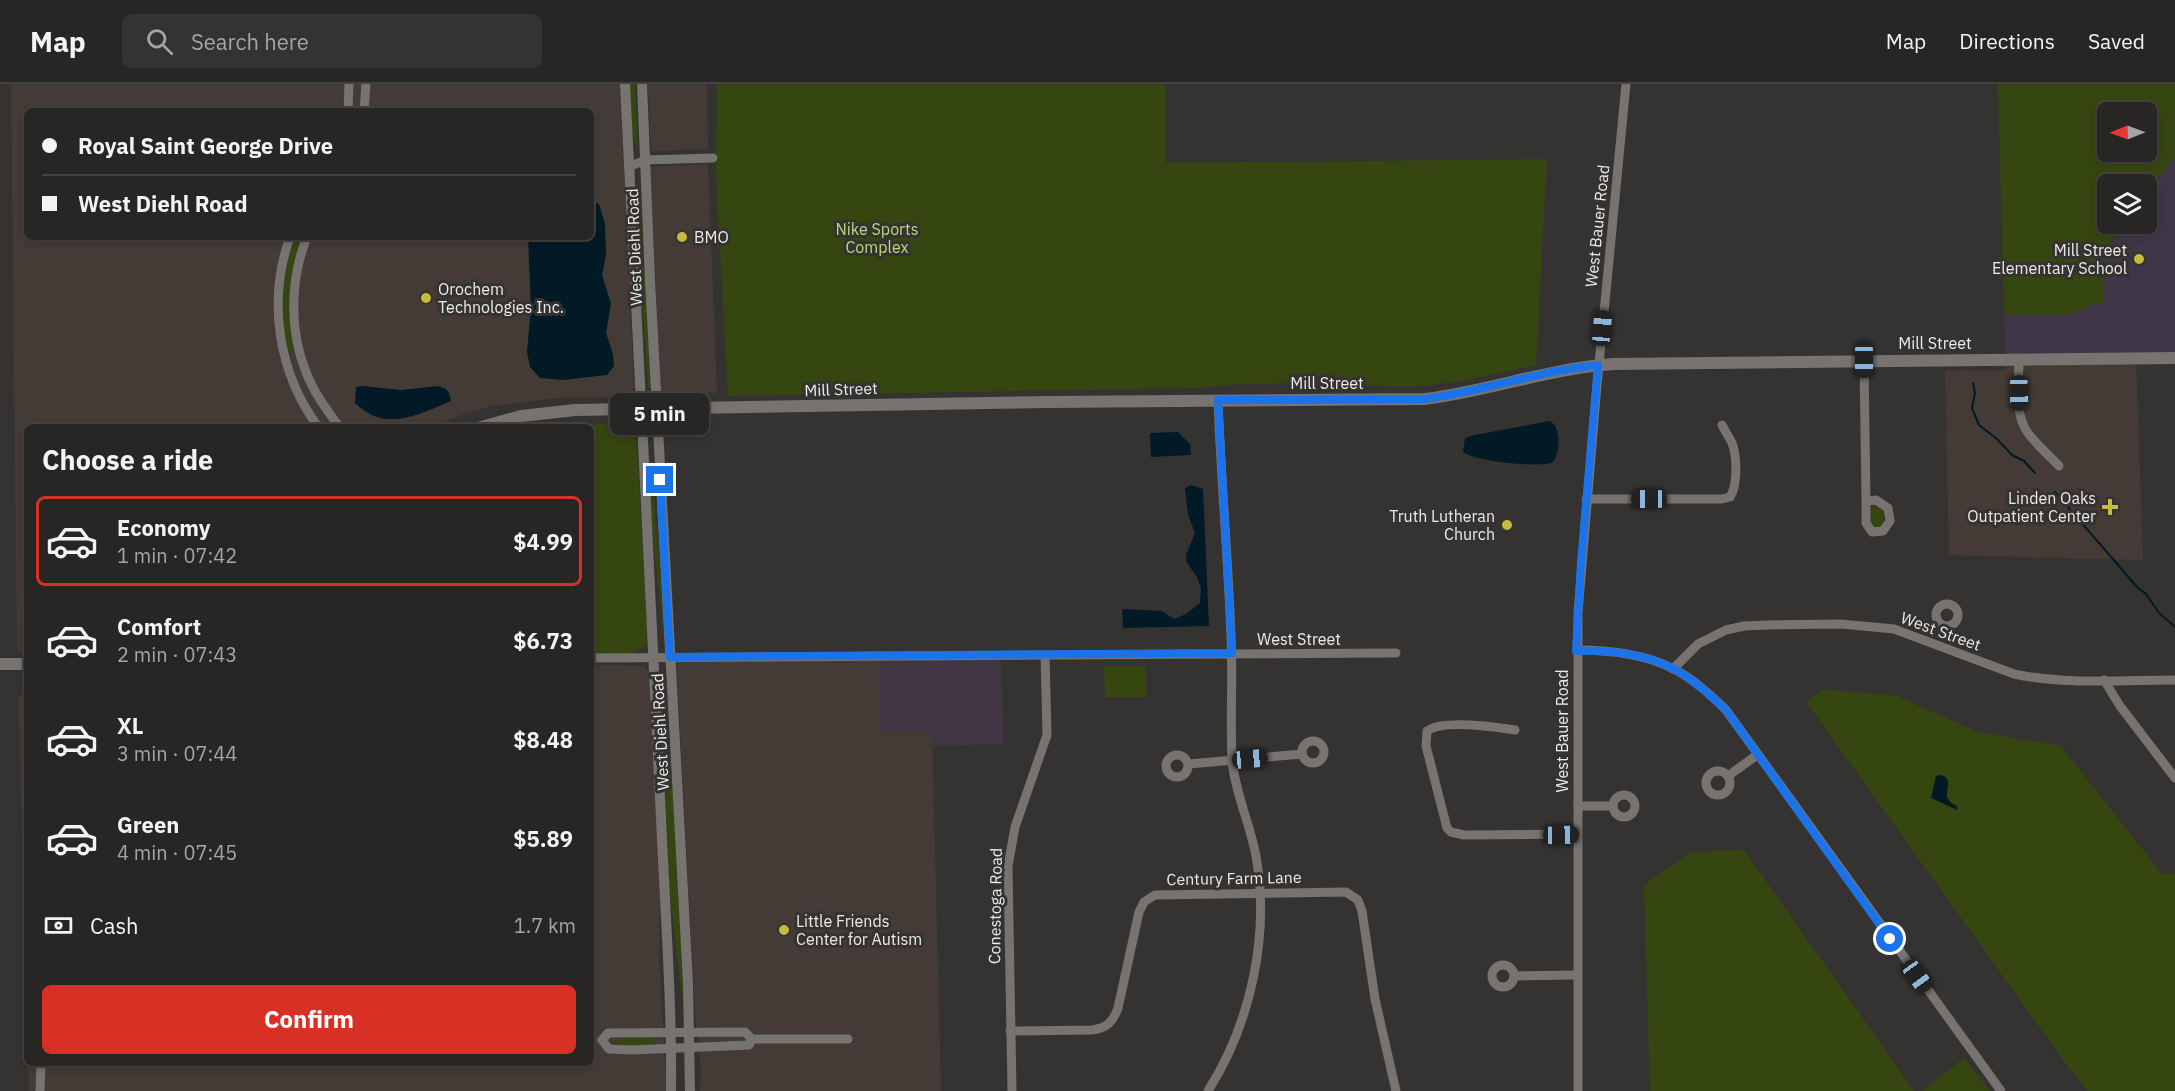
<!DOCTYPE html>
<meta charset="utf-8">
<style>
:root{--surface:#282625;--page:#343232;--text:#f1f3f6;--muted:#a5a5a7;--line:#444342;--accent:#d93025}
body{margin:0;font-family:"IBM Plex Sans",sans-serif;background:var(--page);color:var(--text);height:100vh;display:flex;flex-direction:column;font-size:22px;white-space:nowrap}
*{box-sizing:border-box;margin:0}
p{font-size:20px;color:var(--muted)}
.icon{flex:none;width:33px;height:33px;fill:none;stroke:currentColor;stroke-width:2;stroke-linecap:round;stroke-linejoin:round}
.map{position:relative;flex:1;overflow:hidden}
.panel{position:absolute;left:24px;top:340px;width:570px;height:642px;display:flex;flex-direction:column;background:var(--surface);border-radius:9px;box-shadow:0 3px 9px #0003,0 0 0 2px var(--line)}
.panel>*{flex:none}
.banner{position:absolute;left:24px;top:24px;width:570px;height:132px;border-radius:9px;box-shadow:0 3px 9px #0003,0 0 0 2px var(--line);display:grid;align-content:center;height:132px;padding:0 18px;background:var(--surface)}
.needle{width:39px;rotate:269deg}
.fabs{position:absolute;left:2097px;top:18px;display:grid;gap:12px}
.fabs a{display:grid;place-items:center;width:60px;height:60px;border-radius:9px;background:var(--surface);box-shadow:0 3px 9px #0003,0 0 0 2px var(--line);font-size:30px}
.end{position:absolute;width:27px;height:27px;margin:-14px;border:8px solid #1a73e8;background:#fff;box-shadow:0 0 0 3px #fff}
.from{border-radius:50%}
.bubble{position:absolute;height:42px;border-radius:9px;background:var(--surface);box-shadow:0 3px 9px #0003,0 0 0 2px var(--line);font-size:20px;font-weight:700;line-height:42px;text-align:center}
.car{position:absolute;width:18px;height:36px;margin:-18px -9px;border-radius:8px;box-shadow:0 0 4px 2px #0007;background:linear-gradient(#222 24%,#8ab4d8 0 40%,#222 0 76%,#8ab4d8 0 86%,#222 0)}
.banner b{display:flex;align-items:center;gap:21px;height:57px;font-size:22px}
.banner b+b{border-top:2px solid var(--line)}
.banner i{width:15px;height:15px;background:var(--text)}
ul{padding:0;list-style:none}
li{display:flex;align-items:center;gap:18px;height:90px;margin:0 12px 9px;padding:0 6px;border:3px solid transparent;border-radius:9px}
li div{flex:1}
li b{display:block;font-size:22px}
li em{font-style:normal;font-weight:700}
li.selected{border-color:var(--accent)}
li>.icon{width:54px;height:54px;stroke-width:1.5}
h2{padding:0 18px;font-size:27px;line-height:72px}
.pay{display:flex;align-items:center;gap:15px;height:66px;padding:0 18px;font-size:22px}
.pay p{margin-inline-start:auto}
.cta{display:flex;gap:12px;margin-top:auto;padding:12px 18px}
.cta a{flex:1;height:69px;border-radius:9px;background:var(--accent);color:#fff;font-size:24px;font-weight:700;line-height:69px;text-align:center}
header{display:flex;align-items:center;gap:36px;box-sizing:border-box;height:84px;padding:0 30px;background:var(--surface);border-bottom:2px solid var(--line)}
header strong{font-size:28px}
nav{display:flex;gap:33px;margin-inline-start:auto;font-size:21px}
.search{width:420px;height:54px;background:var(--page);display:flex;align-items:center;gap:15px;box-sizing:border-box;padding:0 21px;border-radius:9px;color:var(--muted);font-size:22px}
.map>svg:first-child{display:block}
</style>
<header>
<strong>Map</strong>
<div class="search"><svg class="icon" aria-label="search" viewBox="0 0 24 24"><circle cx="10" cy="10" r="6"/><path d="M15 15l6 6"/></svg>Search here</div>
<nav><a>Map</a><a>Directions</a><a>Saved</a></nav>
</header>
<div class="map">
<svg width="2175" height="1007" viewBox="0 0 2175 1007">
<rect width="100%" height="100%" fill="#353331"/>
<g fill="#443b36" fill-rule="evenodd">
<path d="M 11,0 L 620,0 L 634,303 L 631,310 L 626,313 L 558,314 L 490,322 L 461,331 L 431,343 L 27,344 L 27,567 L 17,567 ZM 27,27 L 591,27 L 591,153 L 27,153 Z"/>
<path d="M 648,0 L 707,0 L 708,65 L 651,67 Z"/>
<path d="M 708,80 L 717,309 L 661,311 L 650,83 Z"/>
<path d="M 2136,274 L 2143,476 L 1949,471 L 1945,287 L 2006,286 L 2006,275 Z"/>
<path d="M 676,572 L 878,572 L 932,648 L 941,1007 L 700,1007 L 701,984 L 695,924 Z"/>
<path d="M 591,577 L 592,581 L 641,582 L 645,583 L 651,593 L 660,803 L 659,877 L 667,1007 L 29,1007 L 28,980 L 591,980 Z"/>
<path d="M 27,611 L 27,928 L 18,612 Z"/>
</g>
<path fill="#433644" d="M 1001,570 L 1003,660 L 933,662 L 932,648 L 880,649 L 878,572 Z"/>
<path fill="#3f3747" d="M 2175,72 L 2175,274 L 2006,275 L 2004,231 L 2072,231 L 2089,221 L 2104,219 L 2103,178 L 2106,166 L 2124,140 L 2146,140 L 2147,110 Z"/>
<g fill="#364611" fill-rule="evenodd">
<path d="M 630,0 L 635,0 L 638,62 L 636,62 L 632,51 Z"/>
<path d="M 717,0 L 1165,0 L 1166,79 L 1547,75 L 1536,281 L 1467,296 L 1432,301 L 1404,303 L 1313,299 L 1244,300 L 1195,304 L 728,312 L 716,92 Z"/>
<path d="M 1998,0 L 2175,0 L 2175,72 L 2147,110 L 2146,100 L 2108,100 L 2108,140 L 2124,140 L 2109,160 L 2104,171 L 2104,219 L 2089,221 L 2072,231 L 2004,231 ZM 2146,28 L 2146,68 L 2108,68 L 2108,28 Z"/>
<path d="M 637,110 L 642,112 L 651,303 L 648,303 C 645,239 637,176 634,112 Z"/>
<path d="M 295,153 L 303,153 L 294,182 L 291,200 L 294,263 L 292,266 L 287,264 C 280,225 284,191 295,153 Z"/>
<path d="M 563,339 L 620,341 C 632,344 635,352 637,364 L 648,557 C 637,575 610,571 591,572 L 591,344 L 563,343 Z"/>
<path d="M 648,349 L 662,513 L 664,555 L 650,424 Z"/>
<path d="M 1875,423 L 1879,423 L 1884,427 L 1884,439 L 1882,443 L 1874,444 L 1870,439 L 1871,426 Z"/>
<path d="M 1104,582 L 1146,582 L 1146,613 L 1105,613 Z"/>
<path d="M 660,592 L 663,593 C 665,635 671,678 674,720 C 679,790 683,860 684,930 L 669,803 Z"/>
<path d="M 1822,605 L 1897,612 L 1978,648 L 2061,662 L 2161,789 L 2175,790 L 2175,1007 L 2088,1007 L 2063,976 L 1807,619 Z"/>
<path d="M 1744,766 L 1914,1007 L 1650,1007 L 1644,801 L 1690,768 Z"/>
<path d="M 629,953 L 655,955 L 657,957 L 642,962 L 610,960 L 621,954 Z"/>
<path d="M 1964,974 L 1990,1007 L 1922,1007 Z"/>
</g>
<g fill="#011a26">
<path d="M 591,117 L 599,120 L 605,140 L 606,171 L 602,191 L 611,220 L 606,249 L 613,270 L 614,282 L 607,291 L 563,296 L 540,294 L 530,283 L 527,268 L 531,223 L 528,153 L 591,153 Z"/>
<path d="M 363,302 L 401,306 L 438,302 L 446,305 L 449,309 L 451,317 C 417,331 386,349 355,319 L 356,303 Z"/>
<path d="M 1550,337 C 1562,344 1560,370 1552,379 C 1535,383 1477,378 1463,368 L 1465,354 L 1474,351 Z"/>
<path d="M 1178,348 L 1190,360 L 1191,371 L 1151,373 L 1150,349 Z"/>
<path d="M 1191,401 L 1203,405 L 1209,542 L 1123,544 L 1122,526 L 1124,525 L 1162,527 L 1174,535 L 1186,530 L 1200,519 L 1201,504 L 1197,493 L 1187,479 L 1186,471 L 1195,449 L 1188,431 L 1185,404 Z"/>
<path d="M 1939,691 C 1954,693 1946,703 1947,713 L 1951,719 L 1957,722 L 1957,726 L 1931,714 L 1936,692 Z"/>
</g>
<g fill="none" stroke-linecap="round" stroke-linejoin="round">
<g stroke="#011a26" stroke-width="2">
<path d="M 1973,299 L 1975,309 L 1972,324 L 1979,341 L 1997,355 L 2012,371 L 2024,377 L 2035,389"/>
<path d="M 2055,408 L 2137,503 L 2146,510 L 2159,529 L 2175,543"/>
</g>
<g stroke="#767371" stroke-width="9">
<path d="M 348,27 L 349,0"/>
<path d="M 364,27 L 366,0"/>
<path d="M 629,83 L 645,76 L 713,74"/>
<path d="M 290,153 C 267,217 278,289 319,344"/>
<path d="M 307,153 C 290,195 289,246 306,288 C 314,309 327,326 340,344"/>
<path d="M 2019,275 C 2019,298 2014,326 2026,346 C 2034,359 2048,370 2059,382"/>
<path d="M 1864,276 L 1866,417 L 1866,439 L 1872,448 L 1883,447 L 1890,437 L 1888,424 L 1876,416 L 1866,417"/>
<path d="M 1586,415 L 1722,415 L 1730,413 C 1738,401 1737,372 1732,359 C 1729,353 1725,347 1722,341"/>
<circle cx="1947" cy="531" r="11"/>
<path d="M 1577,566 C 1608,566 1645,570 1674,585 C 1693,595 1711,611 1726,626 L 2001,1007"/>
<path d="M 591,574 L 1396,569"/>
<path d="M 1673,585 L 1698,560 L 1726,546 L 1744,542 L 1767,541 L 1841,540 L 1894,545 L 2014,590 C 2066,601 2122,596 2175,596"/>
<path d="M 2104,596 L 2120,622 L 2175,694"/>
<path d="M 1515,646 C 1496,643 1442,635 1427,647 L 1426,662 L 1447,744 L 1451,748 L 1464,751 L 1578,750"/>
<circle cx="1313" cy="668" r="11"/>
<circle cx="1177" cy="682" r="11"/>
<path d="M 1189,680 L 1302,670"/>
<circle cx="1718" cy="699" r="12"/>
<path d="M 1728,692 L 1757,671"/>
<circle cx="1624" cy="722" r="11"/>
<path d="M 1578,722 L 1613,722"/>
<circle cx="1503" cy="892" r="11"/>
<path d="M 1514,892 L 1577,891"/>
<path d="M 1010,947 L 1092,946 C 1107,944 1113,938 1118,924 L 1139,828 L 1144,818 L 1155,811 L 1346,808 L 1358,816 L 1362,827 L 1375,915 L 1396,1007"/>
<path d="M 602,956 L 608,949 L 745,948 L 752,955 L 848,955"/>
<path d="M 602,956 L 609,965 L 631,966 L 749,961 L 752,955"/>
<path d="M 40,1007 L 41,980"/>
<path d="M 1012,1007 L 1008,782 L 1015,743 L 1047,651 L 1045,571"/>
<path d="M 1208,1007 C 1251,939 1270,851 1256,772 C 1250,740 1234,705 1232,675 C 1230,634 1233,593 1231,552 C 1228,473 1221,395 1218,316"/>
<path d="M 1578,1007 L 1578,529 L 1597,301 L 1626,0"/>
</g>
<g stroke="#767371" stroke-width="10">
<path d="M 625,0 C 636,245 651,489 661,734 C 665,825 672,916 671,1007"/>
<path d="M 642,0 L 650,196 L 688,899 L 690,1007"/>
</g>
<g stroke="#767371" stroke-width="12">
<path d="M 478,344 L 521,332 L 575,326 L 1049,318 L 1425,315 C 1489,307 1550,284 1614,280 L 2175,274"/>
<path d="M 0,580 L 27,580"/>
</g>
</g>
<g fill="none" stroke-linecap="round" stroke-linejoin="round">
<path stroke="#1a73e8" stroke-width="8" d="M 660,396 L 670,573 L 1232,569 L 1218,316 L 1425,315 C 1483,307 1539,287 1598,281 L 1581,478 L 1576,567 C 1608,566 1645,570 1674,585 C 1693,595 1710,611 1726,626 L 1890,855"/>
</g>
<g fill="#c5bc3d" stroke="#353331" stroke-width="2">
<circle cx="682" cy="153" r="6"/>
<circle cx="2139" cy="175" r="6"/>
<circle cx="426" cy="214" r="6"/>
<path d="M2107 414h6v6h6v6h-6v6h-6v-6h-6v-6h6z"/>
<circle cx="1507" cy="441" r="6"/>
<circle cx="784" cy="846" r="6"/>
</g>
<g text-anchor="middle" stroke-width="6" stroke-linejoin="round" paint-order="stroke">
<g font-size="16" fill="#eceae9" stroke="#353331">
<text transform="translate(1597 142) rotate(-84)" y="6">West Bauer Road</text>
<text transform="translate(634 163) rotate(-92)" y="6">West Diehl Road</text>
<text x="1935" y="265">Mill Street</text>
<text x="1327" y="305">Mill Street</text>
<text transform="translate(841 305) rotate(-2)" y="6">Mill Street</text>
<text transform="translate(1941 547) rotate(20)" y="6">West Street</text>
<text x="1299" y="561">West Street</text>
<text transform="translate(1562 647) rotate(-90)" y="6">West Bauer Road</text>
<text transform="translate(660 648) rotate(-93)" y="6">West Diehl Road</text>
<text transform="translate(1234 794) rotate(-1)" y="6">Century Farm Lane</text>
<text transform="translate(995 822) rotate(-89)" y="6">Conestoga Road</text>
</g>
<g font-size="16" fill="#b8da7a" stroke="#353331">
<text x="877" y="151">Nike Sports<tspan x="877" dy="18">Complex</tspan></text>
</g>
<g font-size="16" fill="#eceae9" stroke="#353331" text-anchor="start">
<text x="694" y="159">BMO</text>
<text x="2127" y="172" text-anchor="end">Mill Street<tspan x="2127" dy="18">Elementary School</tspan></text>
<text x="438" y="211">Orochem<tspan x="438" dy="18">Technologies Inc.</tspan></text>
<text x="2096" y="420" text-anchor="end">Linden Oaks<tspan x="2096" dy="18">Outpatient Center</tspan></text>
<text x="1495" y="438" text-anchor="end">Truth Lutheran<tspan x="1495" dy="18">Church</tspan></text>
<text x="796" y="843">Little Friends<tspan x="796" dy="18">Center for Autism</tspan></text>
</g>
</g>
</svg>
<div class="fabs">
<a><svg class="needle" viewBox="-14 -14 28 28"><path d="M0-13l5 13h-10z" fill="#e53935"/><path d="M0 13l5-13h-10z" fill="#a5a5a7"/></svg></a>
<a><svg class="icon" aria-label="layers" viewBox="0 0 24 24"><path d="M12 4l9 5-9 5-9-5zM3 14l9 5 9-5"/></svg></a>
</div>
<i class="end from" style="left:1890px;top:855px"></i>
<i class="end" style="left:660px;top:396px"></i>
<div class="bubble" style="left:610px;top:309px;width:99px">5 min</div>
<i class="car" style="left:1602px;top:244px;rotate:5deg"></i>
<i class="car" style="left:1864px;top:276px;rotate:180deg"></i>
<i class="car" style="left:2019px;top:309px;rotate:179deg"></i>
<i class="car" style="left:1649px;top:415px;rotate:270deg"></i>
<i class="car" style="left:1250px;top:675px;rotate:85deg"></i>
<i class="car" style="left:1561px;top:751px;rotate:89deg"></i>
<i class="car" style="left:1917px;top:892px;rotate:144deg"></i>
<div class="banner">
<b><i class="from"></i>Royal Saint George Drive</b>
<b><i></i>West Diehl Road</b>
</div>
<section class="panel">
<h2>Choose a ride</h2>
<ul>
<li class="selected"><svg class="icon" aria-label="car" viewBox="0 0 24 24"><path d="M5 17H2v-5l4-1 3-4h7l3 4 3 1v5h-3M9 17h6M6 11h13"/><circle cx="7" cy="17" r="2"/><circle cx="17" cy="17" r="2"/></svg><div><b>Economy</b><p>1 min · 07:42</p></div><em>$4.99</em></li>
<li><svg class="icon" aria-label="car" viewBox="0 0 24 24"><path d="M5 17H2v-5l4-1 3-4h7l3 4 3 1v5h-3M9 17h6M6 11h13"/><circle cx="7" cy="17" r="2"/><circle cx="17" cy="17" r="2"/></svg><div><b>Comfort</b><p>2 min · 07:43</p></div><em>$6.73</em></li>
<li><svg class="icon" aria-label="car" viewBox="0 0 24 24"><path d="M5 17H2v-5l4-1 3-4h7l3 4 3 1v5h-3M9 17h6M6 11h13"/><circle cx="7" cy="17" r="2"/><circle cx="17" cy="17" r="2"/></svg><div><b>XL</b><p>3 min · 07:44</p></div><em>$8.48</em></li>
<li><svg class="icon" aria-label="car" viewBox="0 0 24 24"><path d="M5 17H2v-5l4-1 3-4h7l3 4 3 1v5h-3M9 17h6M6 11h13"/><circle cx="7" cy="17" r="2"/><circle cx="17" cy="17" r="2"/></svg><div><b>Green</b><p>4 min · 07:45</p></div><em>$5.89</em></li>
</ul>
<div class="pay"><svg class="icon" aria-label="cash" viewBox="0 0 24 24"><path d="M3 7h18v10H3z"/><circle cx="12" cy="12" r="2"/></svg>Cash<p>1.7 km</p></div>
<div class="cta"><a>Confirm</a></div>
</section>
</div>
